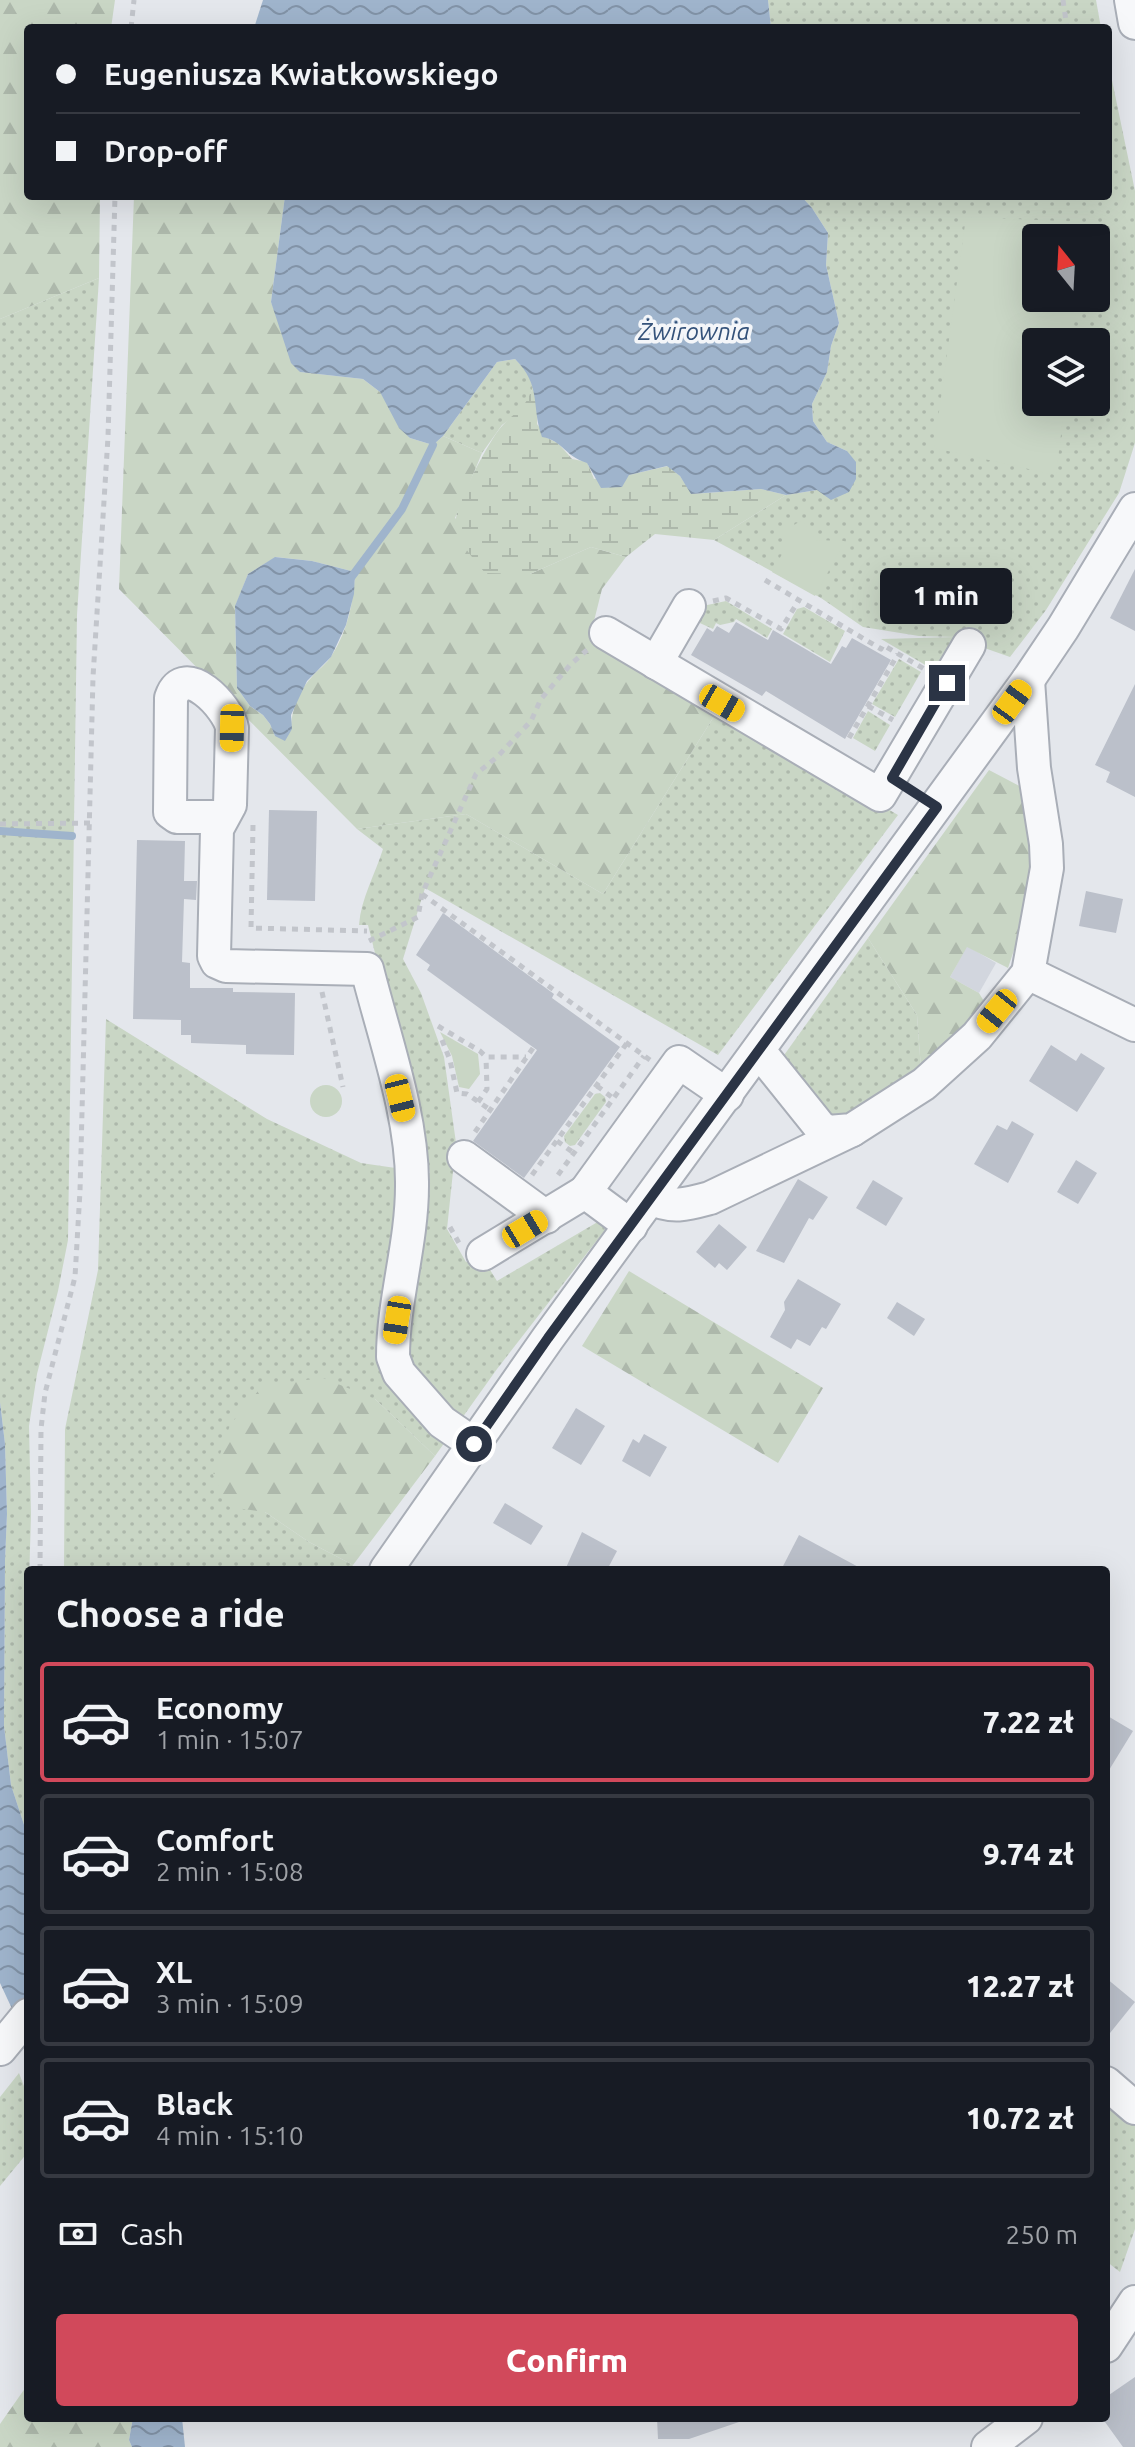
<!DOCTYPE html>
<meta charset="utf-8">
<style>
:root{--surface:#171b24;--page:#20242c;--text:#f1f3f6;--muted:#9ea1a6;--line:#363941;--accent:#d1495b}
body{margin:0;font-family:Ubuntu,sans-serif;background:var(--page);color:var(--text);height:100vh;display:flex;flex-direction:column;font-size:30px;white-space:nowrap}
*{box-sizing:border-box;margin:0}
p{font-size:26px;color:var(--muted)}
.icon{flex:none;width:44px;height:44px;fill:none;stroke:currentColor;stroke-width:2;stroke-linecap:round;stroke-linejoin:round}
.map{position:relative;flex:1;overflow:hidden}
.details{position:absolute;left:24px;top:1566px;width:1086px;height:856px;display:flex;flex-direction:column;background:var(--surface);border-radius:8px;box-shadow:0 8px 32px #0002}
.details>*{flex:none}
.banner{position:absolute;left:24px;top:24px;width:1088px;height:176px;border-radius:8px;box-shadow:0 8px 32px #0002;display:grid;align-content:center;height:176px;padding:0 32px;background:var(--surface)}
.needle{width:52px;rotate:342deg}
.buttons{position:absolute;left:1022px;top:224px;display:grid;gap:16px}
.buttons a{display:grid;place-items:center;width:88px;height:88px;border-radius:8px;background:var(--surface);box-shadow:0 8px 32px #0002;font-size:40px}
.end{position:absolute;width:36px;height:36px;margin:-18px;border:10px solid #2b3445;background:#fff;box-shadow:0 0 0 4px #fff}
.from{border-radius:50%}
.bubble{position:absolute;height:56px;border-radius:8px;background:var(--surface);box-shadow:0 8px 32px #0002;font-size:26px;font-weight:800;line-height:56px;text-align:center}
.car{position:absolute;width:24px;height:48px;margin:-24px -12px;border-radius:10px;box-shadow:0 0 6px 2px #0007;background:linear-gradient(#f5c518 24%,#345 0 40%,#f5c518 0 76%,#345 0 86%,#f5c518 0)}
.banner b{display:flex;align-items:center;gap:28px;height:76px;font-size:30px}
.banner b+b{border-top:2px solid var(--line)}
.banner i{width:20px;height:20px;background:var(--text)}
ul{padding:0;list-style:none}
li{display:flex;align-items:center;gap:24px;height:120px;margin:0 16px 12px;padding:0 16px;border:4px solid var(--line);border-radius:8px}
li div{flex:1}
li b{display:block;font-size:30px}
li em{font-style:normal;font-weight:800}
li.current{border-color:var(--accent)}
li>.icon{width:72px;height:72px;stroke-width:1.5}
h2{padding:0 32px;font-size:36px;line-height:96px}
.pay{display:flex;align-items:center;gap:20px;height:88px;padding:0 32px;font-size:30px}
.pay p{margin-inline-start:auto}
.cta{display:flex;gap:16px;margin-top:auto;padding:16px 32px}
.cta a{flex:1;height:92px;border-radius:8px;background:var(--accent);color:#fff;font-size:32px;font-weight:800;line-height:92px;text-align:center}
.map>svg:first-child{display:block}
</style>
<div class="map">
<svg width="1135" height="2447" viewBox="0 0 1135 2447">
<defs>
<pattern id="grass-dots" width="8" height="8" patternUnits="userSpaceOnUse" patternTransform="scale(2)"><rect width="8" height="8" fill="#c9d6c5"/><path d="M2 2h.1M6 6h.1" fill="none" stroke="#adb8ab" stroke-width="1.8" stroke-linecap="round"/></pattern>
<pattern id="forest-firs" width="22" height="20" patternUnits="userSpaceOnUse" patternTransform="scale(2)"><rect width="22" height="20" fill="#c9d6c5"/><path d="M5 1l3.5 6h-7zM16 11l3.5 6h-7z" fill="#adb8ab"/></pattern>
<pattern id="wetland-marsh" width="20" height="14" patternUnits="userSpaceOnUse" patternTransform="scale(2)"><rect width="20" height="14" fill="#c9d6c5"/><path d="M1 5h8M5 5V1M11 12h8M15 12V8" fill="none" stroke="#adb8ab"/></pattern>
<pattern id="water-waves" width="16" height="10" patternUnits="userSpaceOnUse" patternTransform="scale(2)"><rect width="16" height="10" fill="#9fb4cc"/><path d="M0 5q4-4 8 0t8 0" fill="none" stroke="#8293a7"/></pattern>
</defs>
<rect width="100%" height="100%" fill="#e4e7ec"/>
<path fill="#d2d6de" d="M 967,946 L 996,963 L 979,993 L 950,977 Z"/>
<g fill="url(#grass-dots)" fill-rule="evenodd">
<path d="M 768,0 L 1096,0 L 1101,28 L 771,28 Z"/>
<path d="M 1108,61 L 1135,191 L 1135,443 L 1119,493 L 1046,610 L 1010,657 L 959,639 L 939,673 L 881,639 L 956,637 L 919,636 L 863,627 L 821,598 L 714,540 L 786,495 L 817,490 L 847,451 L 827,442 L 813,421 L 812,404 L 827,372 L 831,346 L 839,323 L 826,265 L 828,233 L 812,208 L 801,196 L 1108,196 ZM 1036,238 L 1096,238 L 1096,298 L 1036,298 ZM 1036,342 L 1096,342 L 1096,402 L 1036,402 Z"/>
<path d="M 99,278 L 77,615 L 68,1240 L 58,1291 L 37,1374 L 29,1426 L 31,1515 L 25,1721 L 28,1726 L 28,1837 L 11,1785 L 4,1726 L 5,1561 L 7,1514 L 5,1444 L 0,1402 L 0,319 Z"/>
<path d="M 515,359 L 527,371 L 533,387 L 525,408 L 502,425 L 482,453 L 443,436 L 497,362 Z"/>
<path d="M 726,601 L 772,629 L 767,638 L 736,619 L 734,622 L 720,625 L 716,623 L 713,629 L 691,619 L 698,607 Z"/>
<path d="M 804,607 L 845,631 L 830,662 L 783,634 L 797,609 Z"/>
<path d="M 899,659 L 921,672 L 895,717 L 872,704 Z"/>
<path d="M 718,710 L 898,815 L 718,1055 L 425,888 L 403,959 L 421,993 L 444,1057 L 456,1143 L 447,1229 L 466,1262 L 480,1254 L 497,1281 L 601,1220 L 605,1230 L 497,1369 L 435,1456 L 375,1399 L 265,1512 L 309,1542 L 353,1565 L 350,1570 L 64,1570 L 65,1429 L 98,1270 L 106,1019 L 267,1119 L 361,1163 L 430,1173 L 368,925 L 359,925 C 361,898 375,875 383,849 L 357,829 L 466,814 L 603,894 Z"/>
<path d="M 868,711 L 890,725 L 875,751 L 853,738 Z"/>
<path d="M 868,938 L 917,1015 L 921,1069 L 868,1106 L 831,1120 L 782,1058 Z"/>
<path d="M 600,1093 L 605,1097 L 606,1102 L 575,1145 L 570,1146 L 565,1142 L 564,1136 L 595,1094 Z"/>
<path d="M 19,2073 L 28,2097 L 28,2152 L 0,2186 L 0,2097 Z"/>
<path d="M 1110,2103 L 1135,2124 L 1135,2229 L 1120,2272 L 1106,2261 L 1106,2108 Z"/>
</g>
<g fill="url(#forest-firs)" fill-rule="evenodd">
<path d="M 0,0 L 115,0 L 111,28 L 28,28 L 28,196 L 100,196 L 99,278 L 0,319 Z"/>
<path d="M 134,196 L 285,196 L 271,302 L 300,372 L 363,379 L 380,392 L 410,438 L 433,445 L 443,436 L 482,453 L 455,518 L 530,574 L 591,547 L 626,557 L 602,589 L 591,633 L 718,710 L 603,894 L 466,814 L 357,829 L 119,589 ZM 276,557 L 312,561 L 355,572 C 354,600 348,630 332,655 C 327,664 317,670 311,678 C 299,690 291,712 291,729 L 275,736 L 270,724 L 263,715 L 250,706 L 237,688 L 235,607 L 248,574 Z"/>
<path d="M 989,770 L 1027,790 L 1035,887 L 1008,968 L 967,947 L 950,977 L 979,993 L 985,1003 L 921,1069 L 917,1015 L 868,938 Z"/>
<path d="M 629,1271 L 823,1388 L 778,1463 L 582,1346 Z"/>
<path d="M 323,1378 L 375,1399 L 435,1456 L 353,1565 L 309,1542 L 265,1512 L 229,1507 L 213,1475 L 230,1425 L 263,1385 Z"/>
<path d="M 28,2384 L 28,2418 L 133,2418 L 129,2440 L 132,2447 L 0,2447 L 0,2424 Z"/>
</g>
<path fill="url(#wetland-marsh)" d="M 533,387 L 538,408 L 537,424 L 547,438 L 558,443 L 572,459 L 587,462 L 594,479 L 629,475 L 668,466 L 680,476 L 692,494 L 761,489 L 786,495 L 714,540 L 655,534 L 626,557 L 591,547 L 530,574 L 485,573 C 473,557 455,541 456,519 C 456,504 491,436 503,425 C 520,407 523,412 533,387 Z"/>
<g fill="#c9d6c5">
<path d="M 966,217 L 1087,222 L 1085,238 L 1036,238 L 1036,298 L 1077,298 L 1072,342 L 1036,342 L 1036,402 L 1065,402 L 1056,475 L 934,448 Z"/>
<path d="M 802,520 L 816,540 L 845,541 L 815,596 L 772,572 L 786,547 L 786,530 Z"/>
<path d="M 440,1032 L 478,1054 L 480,1074 L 469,1089 L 459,1087 L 452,1056 Z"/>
<circle cx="326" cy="1101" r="16"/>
</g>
<g fill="url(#water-waves)">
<path d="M 263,0 L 768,0 L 771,28 L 254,28 Z"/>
<path d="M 285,196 L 801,196 L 812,208 L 828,233 L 826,265 L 839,323 L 831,346 L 827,372 L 812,404 L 813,421 L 827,442 L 847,451 L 856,462 L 856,479 L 849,492 L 831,500 L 817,490 L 786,495 L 761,489 L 691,494 L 680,476 L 667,466 L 629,475 L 622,487 L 601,488 L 587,463 C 564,456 564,441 542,437 C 531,406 542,386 515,359 L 497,362 L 443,436 L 433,445 L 410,438 L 399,428 L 380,392 L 363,379 L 300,372 L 291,363 L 271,302 Z"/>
<path d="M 275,557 L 312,561 L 355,572 L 354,594 L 346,625 L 331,657 L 307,681 L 291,715 L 292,729 L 285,741 L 275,736 L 270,724 L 263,715 L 250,706 L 237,688 L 235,606 L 248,574 Z"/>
<path d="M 0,1402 L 5,1444 L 7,1514 L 5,1561 L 4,1726 L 11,1785 L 28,1837 L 28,2043 L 0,1983 Z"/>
<path d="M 133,2418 L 182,2418 L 185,2447 L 132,2447 L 129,2440 Z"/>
</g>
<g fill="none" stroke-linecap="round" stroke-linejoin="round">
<g stroke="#9fb4cc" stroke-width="8">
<path d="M 350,579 L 402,509 L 433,445"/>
<path d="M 0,831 L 72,836"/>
</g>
</g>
<g fill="#bbc0ca">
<path d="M 1135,569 L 1135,631 L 1110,618 Z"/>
<path d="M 736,622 L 768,640 L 773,630 L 831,664 L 842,646 L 846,648 L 852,638 L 891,660 L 845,739 L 766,691 L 762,696 L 691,655 L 707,628 L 713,632 L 717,626 L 729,633 Z"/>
<path d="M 1135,684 L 1135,797 L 1106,782 L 1110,772 L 1095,765 Z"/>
<path d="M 269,810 L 317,811 L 315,901 L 267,900 Z"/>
<path d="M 137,840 L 185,841 L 184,881 L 197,881 L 196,900 L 184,899 L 182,962 L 190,963 L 190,988 L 233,988 L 233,992 L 295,993 L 294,1055 L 246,1054 L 246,1045 L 191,1043 L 191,1035 L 181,1035 L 181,1020 L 133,1019 Z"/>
<path d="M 1086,891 L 1123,899 L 1116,933 L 1079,926 Z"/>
<path d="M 443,913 L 554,994 L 552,998 L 620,1047 L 524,1178 L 473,1141 L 537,1050 L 427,970 L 430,965 L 416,955 Z"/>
<path d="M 1051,1045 L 1076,1061 L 1081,1053 L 1105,1068 L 1077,1112 L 1029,1081 Z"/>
<path d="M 1012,1121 L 1034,1134 L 1008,1183 L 974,1164 L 997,1125 L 1007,1130 Z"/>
<path d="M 1076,1160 L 1097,1173 L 1078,1204 L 1057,1192 Z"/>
<path d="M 798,1179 L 828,1197 L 813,1220 L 809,1218 L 784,1263 L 756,1251 Z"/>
<path d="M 873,1180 L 903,1198 L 886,1226 L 856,1208 Z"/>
<path d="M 719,1224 L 747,1247 L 727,1270 L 719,1263 L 715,1268 L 696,1252 Z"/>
<path d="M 798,1279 L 841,1304 L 826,1329 L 822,1327 L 810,1346 L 797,1339 L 791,1349 L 770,1337 L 785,1310 L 784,1302 Z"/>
<path d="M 897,1302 L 925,1319 L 914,1336 L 887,1318 Z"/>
<path d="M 576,1408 L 605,1426 L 581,1465 L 552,1448 Z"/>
<path d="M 644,1434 L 667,1447 L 650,1477 L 622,1461 L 633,1439 L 639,1443 Z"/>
<path d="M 505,1503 L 543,1526 L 531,1545 L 493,1523 Z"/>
<path d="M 582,1532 L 617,1551 L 607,1570 L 565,1570 Z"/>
<path d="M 799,1535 L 864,1570 L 781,1570 Z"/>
<path d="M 1106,1715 L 1133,1731 L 1106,1775 Z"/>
<path d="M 1106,1978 L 1135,2002 L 1106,2038 Z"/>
<path d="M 1135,2377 L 1135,2447 L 1123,2447 L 1105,2422 L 1106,2397 Z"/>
<path d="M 657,2418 L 739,2418 L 739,2422 L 689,2439 L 658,2439 Z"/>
</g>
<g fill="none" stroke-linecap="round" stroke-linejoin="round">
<defs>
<g id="minor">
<path d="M 1131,0 L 1135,23"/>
<path d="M 606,633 L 880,795 L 969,645"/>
<path d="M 656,663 L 689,606"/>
<path d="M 222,817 L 177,817 L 170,812 L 171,698 C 184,659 229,708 232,728 L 230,805 L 217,829 L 214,956 L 217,962 L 226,966 L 367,969 C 384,1037 413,1116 412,1186 C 412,1244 393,1300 393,1357 L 399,1373 L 442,1422 L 474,1444"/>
<path d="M 1028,973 L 1135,1025"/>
<path d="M 759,1051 L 820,1127 L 828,1132 L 852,1130 L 924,1084 L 977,1036 L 1028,973 L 1047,868 L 1046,844 L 1034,768 L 1028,680"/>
<path d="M 464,1157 L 546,1217"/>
<path d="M 585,1192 L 679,1062 L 727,1095"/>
<path d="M 651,1198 C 672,1209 688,1204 710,1198 L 852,1130"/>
<path d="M 483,1254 L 585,1192 L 631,1226"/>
<path d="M 386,1570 L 548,1338 L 1028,680 L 1063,628 L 1135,509"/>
<path d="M 0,2049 L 28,2015"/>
<path d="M 1106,2083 L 1135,2108"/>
<path d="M 1106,2346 L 1135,2302"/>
<path d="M 988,2447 L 1026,2418"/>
</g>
</defs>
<use href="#minor" stroke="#a9aeb7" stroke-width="36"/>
<g stroke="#c2c5cb" stroke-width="5" stroke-dasharray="6 6" stroke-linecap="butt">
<path d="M 1063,0 L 1067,28"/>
<path d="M 131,28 L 134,0"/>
<path d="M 765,580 L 881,649 L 883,645 L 926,670"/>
<path d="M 713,601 L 726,598 L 781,629 L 799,600"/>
<path d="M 868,706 L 893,720"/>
<path d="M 849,738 L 898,654"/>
<path d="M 0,824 L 90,823"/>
<path d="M 253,825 L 251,928 L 367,931"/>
<path d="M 422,894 L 650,1060"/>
<path d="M 369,941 L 418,917 L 422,894 L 476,774 L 497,757 L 531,721 L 541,699 L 571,664 L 587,650"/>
<path d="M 322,992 L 343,1087"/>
<path d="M 438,1026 L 480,1051 L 486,1057 L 526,1057"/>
<path d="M 442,1040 L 450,1060 L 457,1093 L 467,1094 L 489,1109"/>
<path d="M 597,1086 L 613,1098"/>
<path d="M 478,1102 L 487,1089 L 486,1057"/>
<path d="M 475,1132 L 533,1048"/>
<path d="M 557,1141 L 574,1153"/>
<path d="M 532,1175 L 627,1043"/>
<path d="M 558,1175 L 644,1056"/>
<path d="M 450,1227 L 459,1243"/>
<path d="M 40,1570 L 41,1429 L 45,1393 L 75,1277 L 80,1191 L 93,677 L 108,437 L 115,196"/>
</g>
<use href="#minor" stroke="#f7f8fa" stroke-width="32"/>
</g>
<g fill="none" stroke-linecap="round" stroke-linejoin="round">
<path stroke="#2b3445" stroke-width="10" d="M 474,1444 L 548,1338 L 937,807 L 892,778 L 947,683"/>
</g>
<g text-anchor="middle" stroke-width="7" stroke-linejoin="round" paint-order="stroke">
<g font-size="24" font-style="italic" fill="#34527a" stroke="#f4f6f9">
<text x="694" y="340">Żwirownia</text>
</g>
</g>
</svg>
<div class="buttons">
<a><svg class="needle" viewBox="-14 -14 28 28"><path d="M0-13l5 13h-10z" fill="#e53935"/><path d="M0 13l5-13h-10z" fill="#9ea1a6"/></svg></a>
<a><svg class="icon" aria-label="layers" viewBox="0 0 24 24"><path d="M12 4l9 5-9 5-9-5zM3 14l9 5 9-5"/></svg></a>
</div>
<i class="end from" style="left:474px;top:1444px"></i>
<i class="end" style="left:947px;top:683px"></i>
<div class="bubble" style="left:880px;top:568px;width:132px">1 min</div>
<i class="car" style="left:1012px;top:702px;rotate:36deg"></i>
<i class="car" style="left:722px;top:703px;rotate:120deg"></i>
<i class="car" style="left:232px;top:728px;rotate:181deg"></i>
<i class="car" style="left:997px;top:1011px;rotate:219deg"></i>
<i class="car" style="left:400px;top:1098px;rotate:166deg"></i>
<i class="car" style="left:525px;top:1229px;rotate:59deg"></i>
<i class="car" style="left:397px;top:1320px;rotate:189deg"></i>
<div class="banner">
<b><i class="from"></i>Eugeniusza Kwiatkowskiego</b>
<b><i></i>Drop-off</b>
</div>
<section class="details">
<h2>Choose a ride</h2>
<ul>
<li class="current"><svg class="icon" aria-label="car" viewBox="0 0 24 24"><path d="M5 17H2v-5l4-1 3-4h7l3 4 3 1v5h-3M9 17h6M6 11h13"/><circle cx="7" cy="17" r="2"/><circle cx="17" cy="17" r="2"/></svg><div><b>Economy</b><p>1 min · 15:07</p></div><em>7.22 zł</em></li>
<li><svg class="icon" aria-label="car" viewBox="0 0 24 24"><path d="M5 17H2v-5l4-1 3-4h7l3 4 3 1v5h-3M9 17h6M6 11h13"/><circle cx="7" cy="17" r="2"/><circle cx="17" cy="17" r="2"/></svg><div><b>Comfort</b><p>2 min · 15:08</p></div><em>9.74 zł</em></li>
<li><svg class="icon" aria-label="car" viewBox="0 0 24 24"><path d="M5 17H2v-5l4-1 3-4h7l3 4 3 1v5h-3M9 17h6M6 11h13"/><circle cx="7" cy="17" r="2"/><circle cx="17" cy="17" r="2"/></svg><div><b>XL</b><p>3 min · 15:09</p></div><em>12.27 zł</em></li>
<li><svg class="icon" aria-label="car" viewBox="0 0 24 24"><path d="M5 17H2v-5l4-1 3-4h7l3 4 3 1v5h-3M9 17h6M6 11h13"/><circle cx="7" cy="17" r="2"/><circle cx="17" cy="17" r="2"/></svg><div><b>Black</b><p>4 min · 15:10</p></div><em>10.72 zł</em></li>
</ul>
<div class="pay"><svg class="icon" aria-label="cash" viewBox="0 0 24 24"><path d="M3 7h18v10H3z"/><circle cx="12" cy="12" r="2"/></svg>Cash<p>250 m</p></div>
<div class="cta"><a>Confirm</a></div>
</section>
</div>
